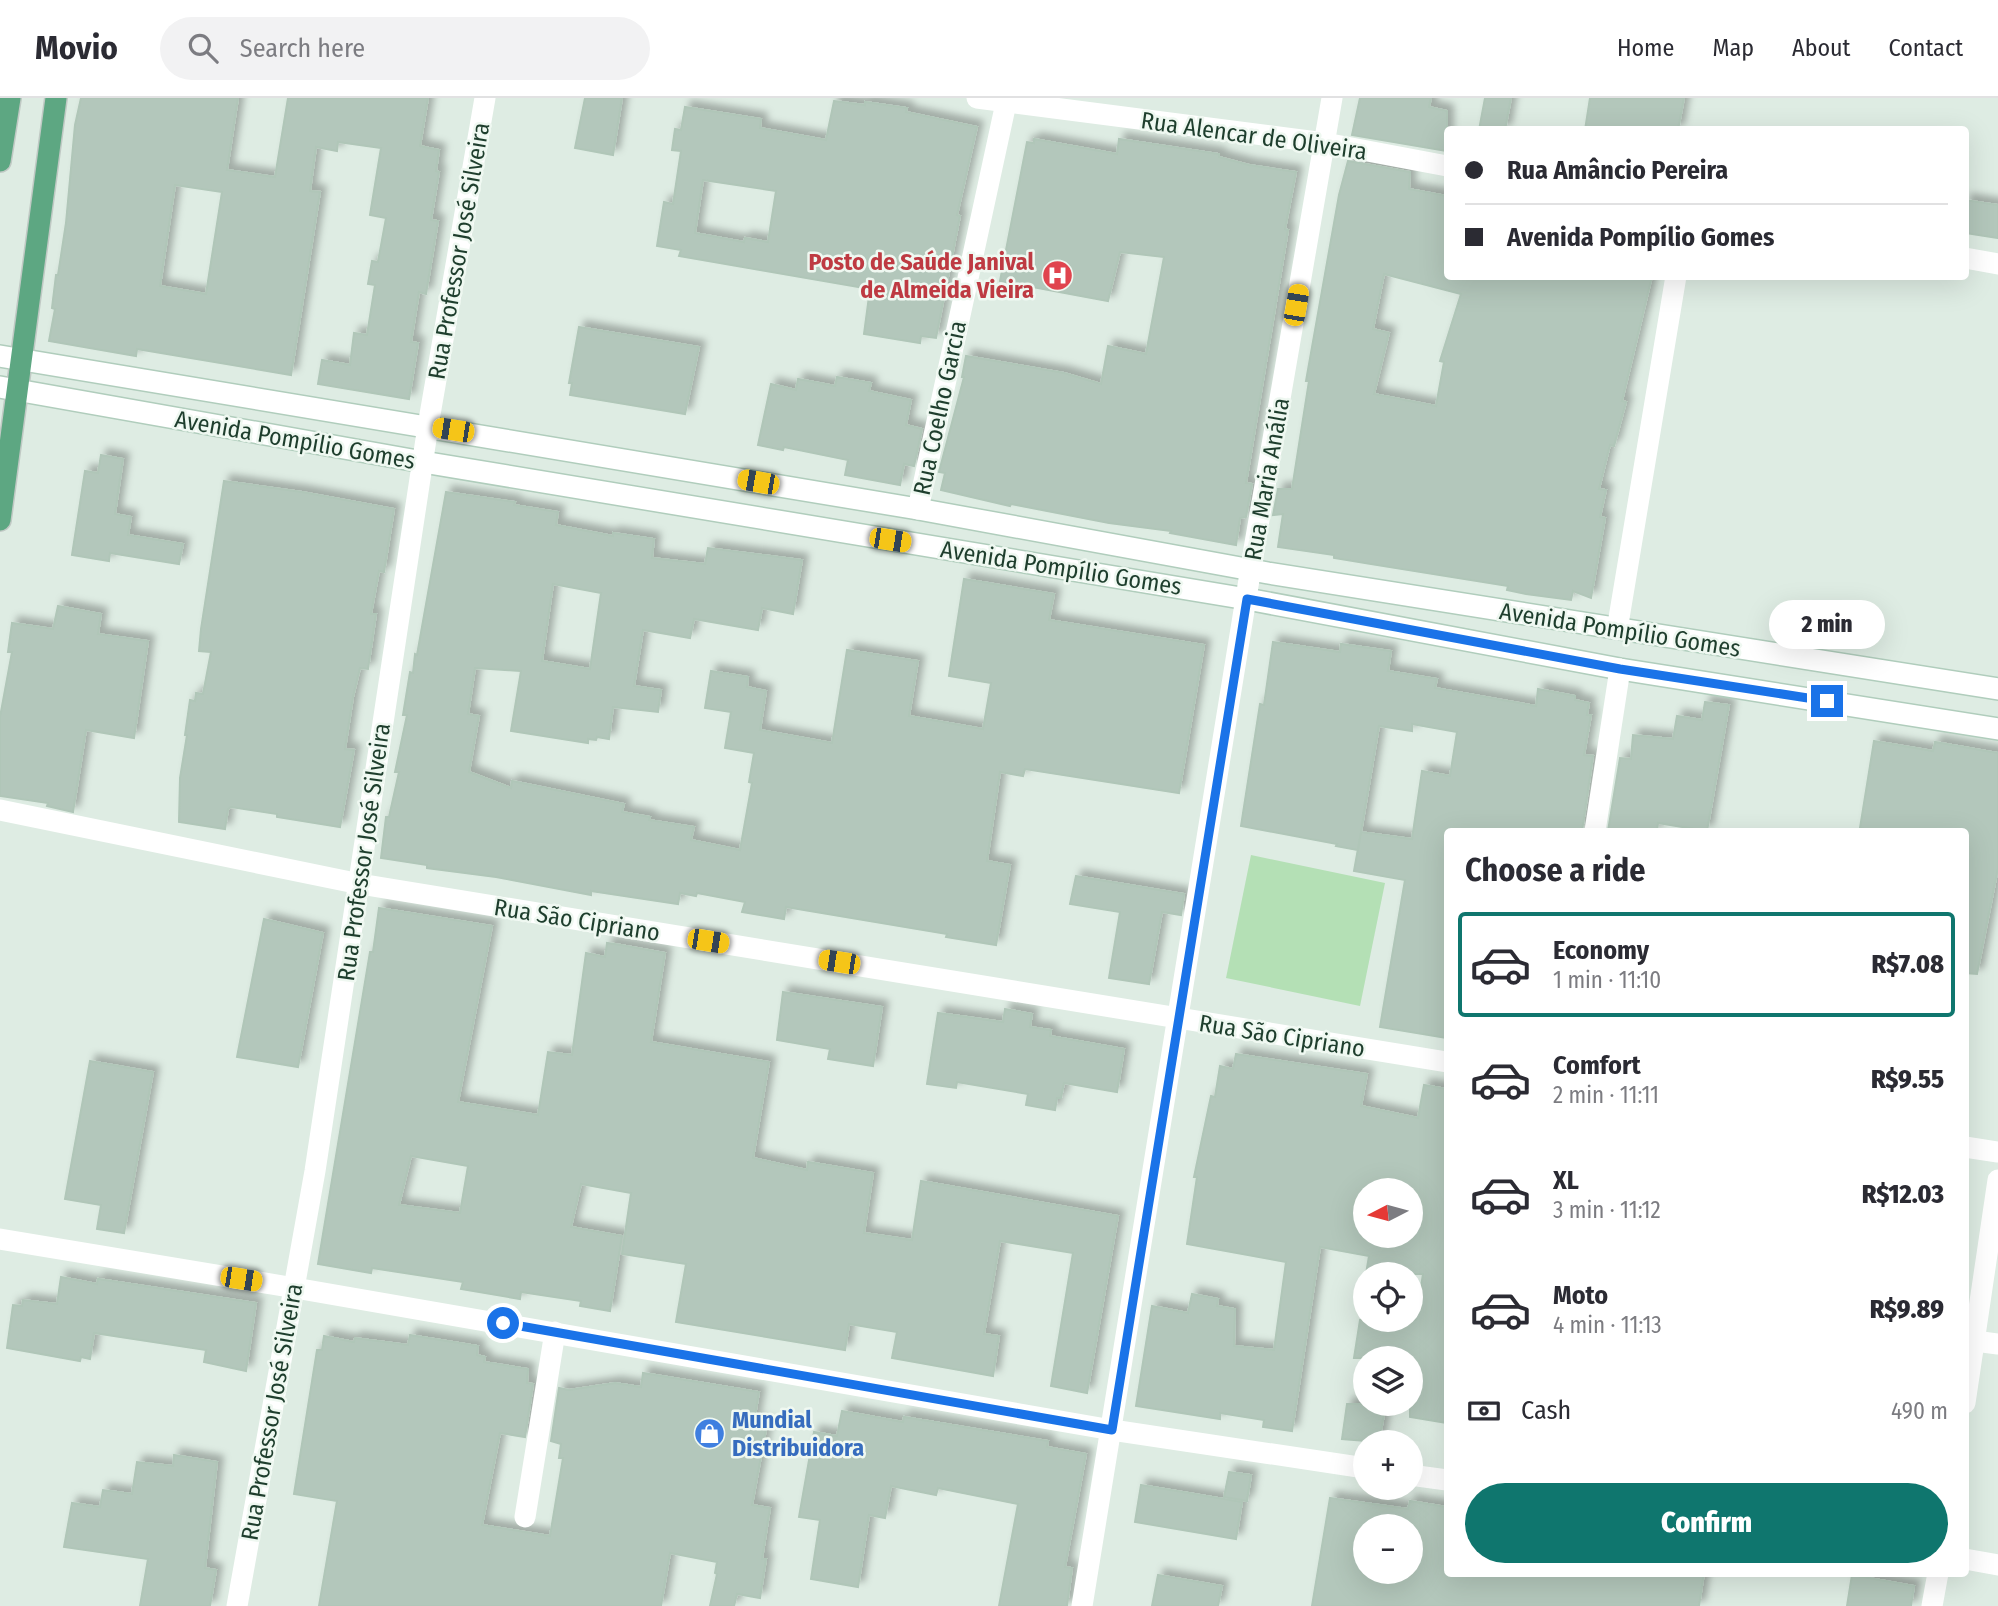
<!DOCTYPE html>
<meta charset="utf-8">
<style>
:root{--surface:#fff;--page:#f2f2f3;--text:#2b2b33;--muted:#7c7c81;--line:#e1e1e2;--accent:#0f766e}
body{margin:0;font-family:"Fira Sans Condensed",sans-serif;background:var(--page);color:var(--text);height:100vh;display:flex;flex-direction:column;font-size:26px;white-space:nowrap}
*{box-sizing:border-box;margin:0}
p{font-size:23px;color:var(--muted)}
.icon{flex:none;width:38px;height:38px;fill:none;stroke:currentColor;stroke-width:2;stroke-linecap:round;stroke-linejoin:round}
.map{position:relative;flex:1;overflow:hidden}
.details{position:absolute;left:1444px;top:730px;width:525px;height:749px;display:flex;flex-direction:column;background:var(--surface);border-radius:7px;box-shadow:0 7px 28px #0002}
.details>*{flex:none}
.top-card{position:absolute;left:1444px;top:28px;width:525px;height:154px;border-radius:7px;box-shadow:0 7px 28px #0002;display:grid;align-content:center;height:154px;padding:0 21px;background:var(--surface)}
.needle{width:46px;rotate:264deg}
.fabs{position:absolute;left:1353px;top:1080px;display:grid;gap:14px}
.fabs a{display:grid;place-items:center;width:70px;height:70px;border-radius:50%;background:var(--surface);box-shadow:0 7px 28px #0002;font-size:35px}
.end{position:absolute;width:32px;height:32px;margin:-16px;border:9px solid #1a73e8;background:#fff;box-shadow:0 0 0 4px #fff}
.from{border-radius:50%}
.bubble{position:absolute;height:49px;border-radius:24px;background:var(--surface);box-shadow:0 7px 28px #0002;font-size:23px;font-weight:800;line-height:49px;text-align:center}
.car{position:absolute;width:21px;height:42px;margin:-21px -10px;border-radius:9px;box-shadow:0 0 5px 2px #0007;background:linear-gradient(#f5c518 24%,#345 0 40%,#f5c518 0 76%,#345 0 86%,#f5c518 0)}
.top-card b{display:flex;align-items:center;gap:24px;height:66px;font-size:26px}
.top-card b+b{border-top:2px solid var(--line)}
.top-card i{width:18px;height:18px;background:var(--text)}
ul{padding:0;list-style:none}
li{display:flex;align-items:center;gap:21px;height:105px;margin:0 14px 10px;padding:0 7px;border:4px solid transparent;border-radius:7px}
li div{flex:1}
li b{display:block;font-size:26px}
li em{font-style:normal;font-weight:800}
li.selected{border-color:var(--accent)}
li>.icon{width:63px;height:63px;stroke-width:1.5}
h2{padding:0 21px;font-size:32px;line-height:84px}
.pay{display:flex;align-items:center;gap:18px;height:77px;padding:0 21px;font-size:26px}
.pay p{margin-inline-start:auto}
.button{display:flex;gap:14px;margin-top:auto;padding:14px 21px}
.button a{flex:1;height:80px;border-radius:42px;background:var(--accent);color:#fff;font-size:28px;font-weight:800;line-height:80px;text-align:center}
header{display:flex;align-items:center;gap:42px;box-sizing:border-box;height:98px;padding:0 35px;background:var(--surface);border-bottom:2px solid var(--line)}
header strong{font-size:33px}
nav{display:flex;gap:38px;margin-inline-start:auto;font-size:24px}
.search{width:490px;height:63px;background:var(--page);display:flex;align-items:center;gap:18px;box-sizing:border-box;padding:0 24px;border-radius:38px;color:var(--muted);font-size:26px}
.map>svg:first-child{display:block}
</style>
<header>
<strong>Movio</strong>
<div class="search"><svg class="icon" aria-label="search" viewBox="0 0 24 24"><circle cx="10" cy="10" r="6"/><path d="M15 15l6 6"/></svg>Search here</div>
<nav><a>Home</a><a>Map</a><a>About</a><a>Contact</a></nav>
</header>
<div class="map">
<svg width="1998" height="1508" viewBox="0 0 1998 1508">
<defs>
<filter id="shadow"><feDropShadow dx="6" dy="-6" stdDeviation="3.5" flood-color="#0004"/></filter>
</defs>
<rect width="100%" height="100%" fill="#deece3"/>
<path fill="#b4e0b5" d="M 1251,757 L 1385,785 L 1360,908 L 1226,880 Z"/>
<g fill="#b3c7bb" stroke="#b0c6b8" stroke-width="2" fill-rule="evenodd" filter="url(#shadow)">
<path d="M 81,0 L 238,0 L 227,72 L 275,79 L 288,0 L 428,0 L 420,48 L 439,52 L 436,73 L 439,74 L 431,122 L 438,123 L 426,196 L 419,194 L 411,244 L 418,245 L 409,301 L 318,286 L 322,262 L 350,267 L 354,235 L 367,237 L 375,187 L 368,186 L 372,163 L 378,164 L 386,120 L 370,117 L 381,50 L 338,44 L 337,53 L 316,49 L 310,93 L 320,94 L 291,277 L 137,251 L 136,258 L 49,243 L 55,211 L 52,210 L 56,177 L 58,177 L 66,125 L 75,27 ZM 175,87 L 222,94 L 206,196 L 160,188 Z"/>
<path d="M 585,0 L 622,0 L 613,57 L 575,50 Z"/>
<path d="M 1360,0 L 1431,0 L 1429,9 L 1447,13 L 1447,53 L 1352,37 Z"/>
<path d="M 1485,0 L 1511,0 L 1505,32 L 1479,32 Z"/>
<path d="M 1590,0 L 1684,0 L 1678,32 L 1585,32 Z"/>
<path d="M 834,3 L 865,7 L 865,4 L 907,10 L 906,14 L 977,29 L 957,117 L 960,118 L 936,240 L 921,238 L 920,245 L 864,236 L 870,191 L 679,158 L 681,152 L 657,148 L 664,104 L 673,106 L 681,53 L 672,52 L 675,31 L 681,32 L 685,9 L 761,21 L 760,30 L 826,42 ZM 703,82 L 776,93 L 768,144 L 745,140 L 744,144 L 695,135 Z"/>
<path d="M 1034,41 L 1117,56 L 1119,41 L 1219,56 L 1219,59 L 1249,67 L 1296,74 L 1285,131 L 1288,132 L 1246,385 L 1252,386 L 1246,419 L 1240,420 L 1236,447 L 1170,435 L 1171,433 L 1109,425 L 1011,406 L 1010,408 L 941,392 L 945,375 L 939,374 L 964,279 L 962,279 L 966,258 L 1064,275 L 1101,286 L 1108,248 L 1146,256 L 1164,159 L 1120,154 L 1108,203 L 1000,183 L 1027,44 L 1034,45 Z"/>
<path d="M 1348,63 L 1410,74 L 1409,91 L 1447,98 L 1447,178 L 1652,178 L 1622,303 L 1626,304 L 1614,348 L 1610,347 L 1599,391 L 1606,392 L 1600,419 L 1605,420 L 1591,500 L 1573,493 L 1571,502 L 1526,496 L 1507,492 L 1508,488 L 1371,466 L 1334,460 L 1334,457 L 1278,449 L 1283,416 L 1273,417 L 1278,391 L 1292,391 L 1309,283 L 1306,283 L 1339,97 ZM 1384,176 L 1461,196 L 1440,263 L 1444,264 L 1436,308 L 1374,296 L 1389,235 L 1373,231 Z"/>
<path d="M 1965,102 L 1998,107 L 1998,140 L 1965,135 Z"/>
<path d="M 579,229 L 699,249 L 685,316 L 570,297 L 572,285 L 569,285 Z"/>
<path d="M 837,279 L 871,285 L 869,293 L 911,302 L 906,327 L 922,331 L 914,368 L 904,366 L 900,387 L 845,377 L 848,362 L 784,349 L 783,352 L 758,347 L 771,286 L 796,292 L 798,281 L 835,288 Z"/>
<path d="M 101,357 L 123,361 L 115,416 L 131,419 L 128,437 L 183,446 L 179,466 L 110,455 L 109,463 L 72,457 L 85,373 L 98,375 Z"/>
<path d="M 224,383 L 302,394 L 394,411 L 384,474 L 379,473 L 371,516 L 376,516 L 368,571 L 360,570 L 353,599 L 345,651 L 354,652 L 340,729 L 277,719 L 277,716 L 231,709 L 228,711 L 225,731 L 179,724 L 180,680 L 187,637 L 185,637 L 190,602 L 195,603 L 196,595 L 203,596 L 211,554 L 199,553 L 201,531 Z"/>
<path d="M 446,394 L 515,404 L 514,407 L 558,414 L 556,427 L 613,438 L 613,435 L 654,441 L 652,460 L 705,466 L 708,450 L 802,462 L 793,516 L 762,510 L 758,532 L 694,521 L 690,540 L 643,532 L 634,588 L 661,592 L 658,614 L 613,609 L 609,641 L 597,639 L 596,642 L 588,641 L 588,645 L 511,633 L 521,573 L 475,570 L 468,616 L 479,618 L 469,674 L 511,690 L 512,683 L 624,706 L 622,714 L 650,719 L 649,722 L 694,729 L 691,742 L 740,752 L 752,685 L 749,684 L 754,655 L 725,650 L 731,614 L 705,610 L 711,573 L 748,579 L 747,589 L 766,593 L 760,632 L 832,645 L 847,552 L 918,563 L 909,618 L 983,631 L 991,585 L 949,578 L 964,481 L 1054,496 L 1049,522 L 1204,547 L 1179,695 L 1025,671 L 1023,678 L 1000,674 L 987,763 L 1010,767 L 996,847 L 946,839 L 947,836 L 786,809 L 784,821 L 742,814 L 745,804 L 697,795 L 696,798 L 680,795 L 678,806 L 591,793 L 591,797 L 496,779 L 427,770 L 427,767 L 381,760 L 386,719 L 389,719 L 399,674 L 395,674 L 407,617 L 403,617 L 410,574 L 413,575 L 415,556 L 417,557 ZM 553,486 L 601,495 L 590,571 L 542,563 Z"/>
<path d="M 58,508 L 101,516 L 98,536 L 148,543 L 134,640 L 86,632 L 73,714 L 47,708 L 48,705 L 0,698 L 0,619 L 12,554 L 8,554 L 12,525 L 53,531 Z"/>
<path d="M 1273,544 L 1340,554 L 1341,546 L 1391,553 L 1388,573 L 1437,581 L 1435,590 L 1536,608 L 1538,591 L 1575,598 L 1575,602 L 1589,605 L 1587,617 L 1591,617 L 1584,657 L 1593,658 L 1582,733 L 1447,733 L 1447,940 L 1380,929 L 1405,782 L 1354,773 L 1361,734 L 1412,741 L 1422,673 L 1450,678 L 1457,634 L 1412,626 L 1412,633 L 1379,628 L 1358,752 L 1336,748 L 1337,746 L 1241,728 L 1260,606 L 1264,607 Z"/>
<path d="M 1705,604 L 1729,607 L 1707,733 L 1658,725 L 1657,733 L 1608,733 L 1620,660 L 1631,661 L 1633,637 L 1673,641 L 1677,618 L 1702,622 Z"/>
<path d="M 1874,643 L 1933,653 L 1935,644 L 1998,655 L 1998,770 L 1977,876 L 1965,875 L 1965,733 L 1872,733 L 1860,730 Z"/>
<path d="M 1076,778 L 1184,796 L 1181,817 L 1162,814 L 1149,886 L 1109,880 L 1120,814 L 1070,806 Z"/>
<path d="M 379,810 L 492,828 L 458,1004 L 538,1017 L 548,954 L 572,957 L 586,855 L 605,859 L 607,845 L 621,847 L 665,855 L 651,944 L 769,964 L 753,1060 L 807,1072 L 808,1064 L 873,1075 L 864,1135 L 912,1142 L 921,1083 L 1118,1118 L 1087,1295 L 1051,1288 L 1073,1155 L 1000,1143 L 984,1236 L 999,1238 L 993,1278 L 892,1260 L 897,1234 L 849,1226 L 845,1252 L 676,1224 L 686,1166 L 622,1156 L 631,1095 L 581,1086 L 571,1129 L 622,1138 L 610,1213 L 580,1208 L 581,1203 L 521,1194 L 520,1201 L 461,1191 L 463,1184 L 372,1170 L 371,1175 L 318,1166 L 370,854 L 373,854 ZM 411,1058 L 468,1068 L 460,1115 L 399,1107 Z"/>
<path d="M 264,821 L 323,835 L 298,969 L 237,959 Z"/>
<path d="M 783,894 L 882,909 L 873,968 L 828,961 L 830,951 L 777,942 Z"/>
<path d="M 1005,911 L 1032,916 L 1030,929 L 1051,932 L 1050,938 L 1124,951 L 1117,994 L 1064,985 L 1061,1000 L 1057,1000 L 1055,1012 L 1026,1007 L 1028,996 L 957,984 L 956,990 L 927,986 L 938,915 L 1003,924 Z"/>
<path d="M 1236,956 L 1367,976 L 1361,1008 L 1418,1020 L 1424,987 L 1447,991 L 1447,1325 L 1410,1319 L 1410,1260 L 1354,1260 L 1360,1222 L 1416,1222 L 1423,1176 L 1366,1176 L 1369,1158 L 1320,1149 L 1292,1333 L 1263,1329 L 1264,1322 L 1220,1315 L 1220,1321 L 1136,1308 L 1152,1208 L 1188,1215 L 1192,1196 L 1218,1201 L 1217,1208 L 1235,1211 L 1234,1248 L 1274,1252 L 1286,1164 L 1187,1146 L 1197,1079 L 1194,1079 L 1211,998 L 1215,999 L 1220,968 L 1233,971 ZM 1365,1092 L 1410,1092 L 1410,1139 L 1365,1138 Z"/>
<path d="M 90,963 L 153,974 L 124,1135 L 97,1131 L 101,1107 L 65,1101 Z"/>
<path d="M 61,1179 L 97,1186 L 98,1181 L 256,1205 L 246,1273 L 204,1264 L 206,1252 L 94,1235 L 90,1261 L 81,1259 L 80,1263 L 7,1250 L 13,1207 L 22,1208 L 23,1202 L 57,1206 Z"/>
<path d="M 410,1237 L 478,1248 L 477,1257 L 485,1259 L 484,1264 L 528,1271 L 527,1285 L 533,1286 L 525,1339 L 500,1335 L 482,1427 L 550,1438 L 563,1360 L 559,1360 L 561,1346 L 551,1343 L 559,1290 L 569,1292 L 615,1285 L 641,1289 L 643,1275 L 759,1294 L 754,1324 L 767,1326 L 752,1407 L 770,1410 L 762,1461 L 766,1461 L 760,1500 L 737,1496 L 734,1508 L 710,1508 L 717,1476 L 715,1475 L 717,1464 L 670,1455 L 661,1508 L 319,1508 L 337,1403 L 294,1396 L 317,1252 L 322,1252 L 324,1238 L 354,1244 L 355,1240 L 408,1247 Z"/>
<path d="M 1347,1306 L 1386,1306 L 1379,1344 L 1342,1341 Z"/>
<path d="M 842,1313 L 903,1324 L 904,1319 L 1048,1343 L 1047,1349 L 1086,1356 L 1065,1469 L 1072,1470 L 1067,1508 L 999,1508 L 1018,1406 L 938,1390 L 936,1397 L 891,1388 L 885,1420 L 869,1417 L 858,1489 L 811,1481 L 820,1422 L 799,1419 L 814,1334 L 837,1338 Z"/>
<path d="M 174,1357 L 217,1364 L 205,1470 L 216,1472 L 210,1508 L 140,1508 L 148,1461 L 64,1449 L 72,1405 L 100,1409 L 103,1392 L 132,1396 L 137,1364 L 173,1368 Z"/>
<path d="M 1229,1374 L 1251,1377 L 1247,1403 L 1224,1399 Z"/>
<path d="M 1141,1387 L 1242,1404 L 1236,1441 L 1135,1424 Z"/>
<path d="M 1330,1400 L 1408,1411 L 1410,1403 L 1447,1409 L 1447,1475 L 1704,1475 L 1699,1508 L 1312,1508 ZM 1365,1428 L 1410,1428 L 1410,1474 L 1365,1474 Z"/>
<path d="M 1158,1477 L 1222,1488 L 1218,1508 L 1152,1508 Z"/>
<path d="M 1852,1477 L 1914,1488 L 1911,1508 L 1847,1508 Z"/>
</g>
<g fill="none" stroke-linecap="round" stroke-linejoin="round">
<defs>
<g id="secondary">
<path d="M 0,258 L 918,411 L 1268,475 L 1998,591"/>
<path d="M 0,289 L 423,364 L 1247,501 L 1620,571 L 1998,631"/>
</g>
<g id="primary">
<path d="M 0,63 L 10,0"/>
<path d="M 0,422 L 56,0"/>
</g>
</defs>
<use href="#secondary" stroke="#b0cdbc" stroke-width="24"/>
<use href="#primary" stroke="#c0c9c4" stroke-width="24"/>
<g stroke="#fff" stroke-width="21">
<path d="M 977,0 L 1325,45 L 1447,68"/>
<path d="M 1965,160 L 1998,166"/>
<path d="M 918,411 L 1006,5"/>
<path d="M 1617,532 L 1676,178"/>
<path d="M 0,712 L 360,786 L 1447,964"/>
<path d="M 1595,733 L 1620,571"/>
<path d="M 1965,1049 L 1998,1054"/>
<path d="M 1975,1243 L 1998,1246"/>
<path d="M 1965,1305 L 1998,1082"/>
<path d="M 525,1419 L 555,1234"/>
<path d="M 237,1508 L 315,1073 L 428,328 L 485,0"/>
<path d="M 1082,1508 L 1254,451 L 1332,0"/>
<path d="M 1932,1508 L 1938,1475"/>
</g>
<g stroke="#fff" stroke-width="21">
<path d="M 0,1141 L 295,1190 L 1112,1332 L 1365,1370"/>
<path d="M 1410,1377 L 1447,1382"/>
<path d="M 1965,1461 L 1998,1467"/>
</g>
<use href="#secondary" stroke="#fff" stroke-width="21"/>
<use href="#primary" stroke="#5da782" stroke-width="21"/>
</g>
<g fill="none" stroke-linecap="round" stroke-linejoin="round">
<path stroke="#1a73e8" stroke-width="9" d="M 503,1225 L 1112,1332 L 1247,501 L 1620,571 L 1827,603"/>
</g>
<defs>
<symbol id="hospital-disc" viewBox="-11 -11 22 22"><circle r="9.5" fill="#e0444e" stroke="#eff8f1"/><path d="M-5-5h3v3.5h4V-5h3V5h-3V1.5h-4V5h-3Z" fill="#fff"/></symbol>
<symbol id="shop-disc" viewBox="-11 -11 22 22"><circle r="9.5" fill="#3f7fe0" stroke="#eff8f1"/><path d="M-5-2.5h2.3a2.7 3.5 0 0 1 5.4 0H5L5.5 6h-11ZM-1.5-2.5h3a1.5 2.3 0 0 0-3 0Z" fill="#fff"/></symbol>
</defs>
<g fill-rule="evenodd">
<use href="#hospital-disc" x="1040" y="160" width="35" height="35"/>
<use href="#shop-disc" x="692" y="1318" width="35" height="35"/>
</g>
<g text-anchor="middle" stroke-width="5" stroke-linejoin="round" paint-order="stroke">
<g font-size="24" fill="#1e3e2d" stroke="#eff8f1">
<text transform="translate(1254 38) rotate(8)" y="8">Rua Alencar de Oliveira</text>
<text transform="translate(459 153) rotate(-80)" y="8">Rua Professor José Silveira</text>
<text transform="translate(940 310) rotate(-78)" y="8">Rua Coelho Garcia</text>
<text transform="translate(295 342) rotate(10)" y="8">Avenida Pompílio Gomes</text>
<text transform="translate(1267 381) rotate(-80)" y="8">Rua Maria Anália</text>
<text transform="translate(1061 470) rotate(9)" y="8">Avenida Pompílio Gomes</text>
<text transform="translate(1620 532) rotate(9)" y="8">Avenida Pompílio Gomes</text>
<text transform="translate(364 754) rotate(-82)" y="8">Rua Professor José Silveira</text>
<text transform="translate(577 822) rotate(9)" y="8">Rua São Cipriano</text>
<text transform="translate(1282 938) rotate(9)" y="8">Rua São Cipriano</text>
<text transform="translate(272 1314) rotate(-80)" y="8">Rua Professor José Silveira</text>
</g>
<g font-size="24" font-weight="bold" fill="#be3a42" stroke="#eff8f1" text-anchor="end">
<text x="1034" y="172">Posto de Saúde Janival<tspan x="1034" dy="28">de Almeida Vieira</tspan></text>
</g>
<g font-size="24" font-weight="bold" fill="#366cbe" stroke="#eff8f1" text-anchor="start">
<text x="732" y="1330">Mundial<tspan x="732" dy="28">Distribuidora</tspan></text>
</g>
</g>
</svg>
<div class="fabs">
<a><svg class="needle" viewBox="-14 -14 28 28"><path d="M0-13l5 13h-10z" fill="#e53935"/><path d="M0 13l5-13h-10z" fill="#7c7c81"/></svg></a>
<a><svg class="icon" aria-label="locate" viewBox="0 0 24 24"><circle cx="12" cy="12" r="6"/><path d="M12 2v4M12 18v4M2 12h4M18 12h4"/></svg></a>
<a><svg class="icon" aria-label="layers" viewBox="0 0 24 24"><path d="M12 4l9 5-9 5-9-5zM3 14l9 5 9-5"/></svg></a>
<a>+</a>
<a>−</a>
</div>
<i class="end from" style="left:503px;top:1225px"></i>
<i class="end" style="left:1827px;top:603px"></i>
<div class="bubble" style="left:1769px;top:502px;width:116px">2 min</div>
<i class="car" style="left:1296px;top:207px;rotate:10deg"></i>
<i class="car" style="left:453px;top:332px;rotate:279deg"></i>
<i class="car" style="left:758px;top:384px;rotate:280deg"></i>
<i class="car" style="left:890px;top:442px;rotate:99deg"></i>
<i class="car" style="left:708px;top:843px;rotate:99deg"></i>
<i class="car" style="left:839px;top:864px;rotate:279deg"></i>
<i class="car" style="left:241px;top:1181px;rotate:99deg"></i>
<div class="top-card">
<b><i class="from"></i>Rua Amâncio Pereira</b>
<b><i></i>Avenida Pompílio Gomes</b>
</div>
<section class="details">
<h2>Choose a ride</h2>
<ul>
<li class="selected"><svg class="icon" aria-label="car" viewBox="0 0 24 24"><path d="M5 17H2v-5l4-1 3-4h7l3 4 3 1v5h-3M9 17h6M6 11h13"/><circle cx="7" cy="17" r="2"/><circle cx="17" cy="17" r="2"/></svg><div><b>Economy</b><p>1 min · 11:10</p></div><em>R$7.08</em></li>
<li><svg class="icon" aria-label="car" viewBox="0 0 24 24"><path d="M5 17H2v-5l4-1 3-4h7l3 4 3 1v5h-3M9 17h6M6 11h13"/><circle cx="7" cy="17" r="2"/><circle cx="17" cy="17" r="2"/></svg><div><b>Comfort</b><p>2 min · 11:11</p></div><em>R$9.55</em></li>
<li><svg class="icon" aria-label="car" viewBox="0 0 24 24"><path d="M5 17H2v-5l4-1 3-4h7l3 4 3 1v5h-3M9 17h6M6 11h13"/><circle cx="7" cy="17" r="2"/><circle cx="17" cy="17" r="2"/></svg><div><b>XL</b><p>3 min · 11:12</p></div><em>R$12.03</em></li>
<li><svg class="icon" aria-label="car" viewBox="0 0 24 24"><path d="M5 17H2v-5l4-1 3-4h7l3 4 3 1v5h-3M9 17h6M6 11h13"/><circle cx="7" cy="17" r="2"/><circle cx="17" cy="17" r="2"/></svg><div><b>Moto</b><p>4 min · 11:13</p></div><em>R$9.89</em></li>
</ul>
<div class="pay"><svg class="icon" aria-label="cash" viewBox="0 0 24 24"><path d="M3 7h18v10H3z"/><circle cx="12" cy="12" r="2"/></svg>Cash<p>490 m</p></div>
<div class="button"><a>Confirm</a></div>
</section>
</div>
